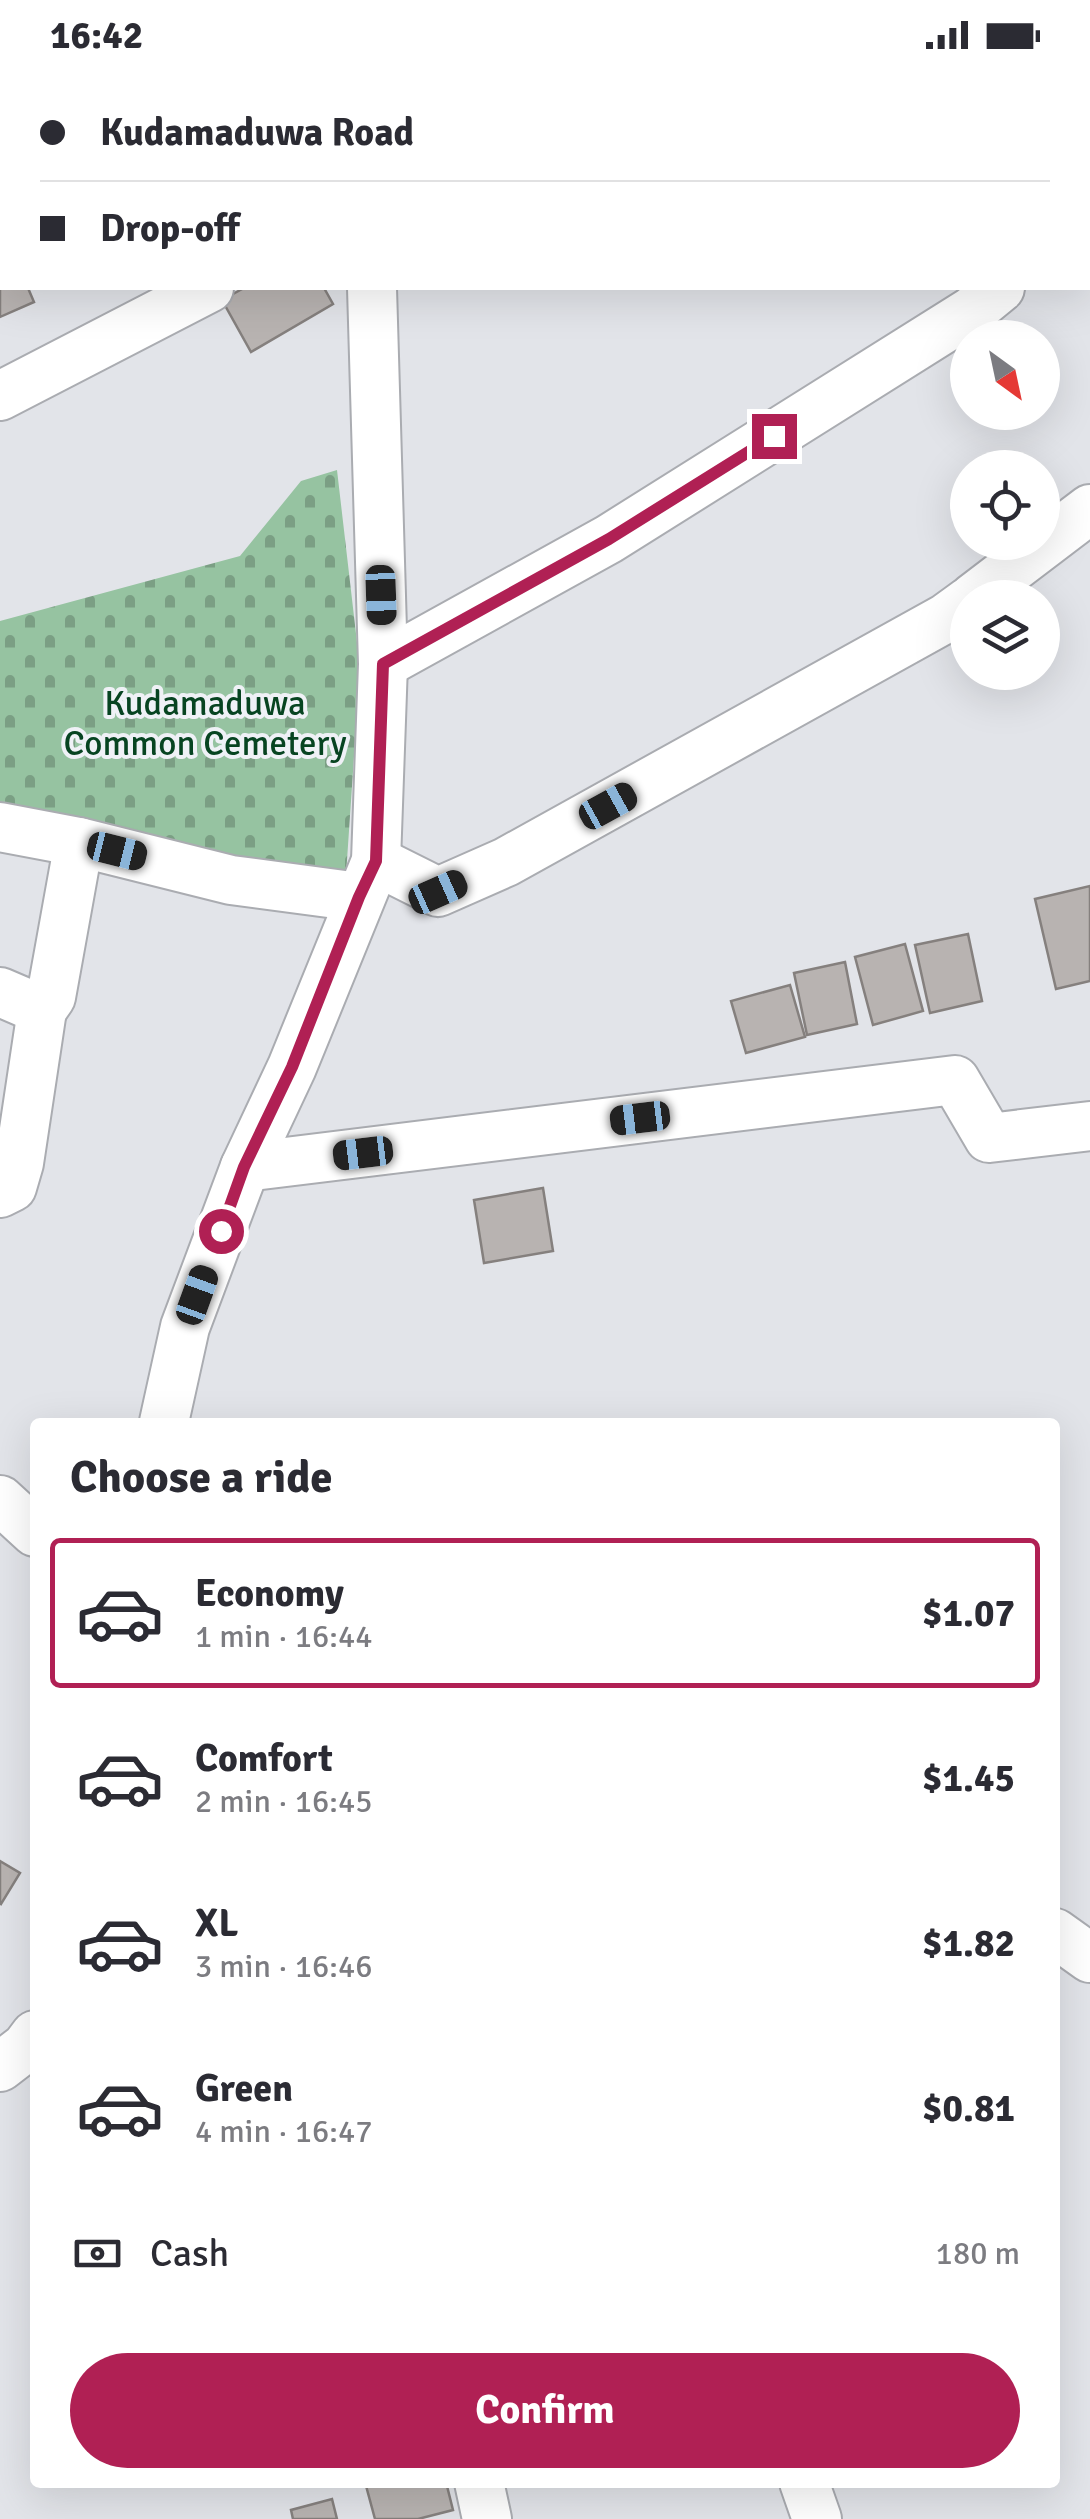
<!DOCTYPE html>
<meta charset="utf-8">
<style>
:root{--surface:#fff;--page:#f2f2f3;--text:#2b2b33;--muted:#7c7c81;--line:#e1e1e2;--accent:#b02054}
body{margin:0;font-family:Signika,sans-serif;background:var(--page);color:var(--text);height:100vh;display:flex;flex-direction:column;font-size:38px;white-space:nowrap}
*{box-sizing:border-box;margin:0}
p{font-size:32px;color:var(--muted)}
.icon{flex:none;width:55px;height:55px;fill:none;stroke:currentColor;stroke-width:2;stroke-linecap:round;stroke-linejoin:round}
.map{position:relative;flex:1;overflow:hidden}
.panel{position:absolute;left:30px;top:1348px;width:1030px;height:1070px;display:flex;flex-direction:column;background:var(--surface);border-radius:10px;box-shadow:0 10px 40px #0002}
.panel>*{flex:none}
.hud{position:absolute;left:0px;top:0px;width:1090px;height:220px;box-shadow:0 10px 40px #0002;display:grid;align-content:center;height:220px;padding:0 40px;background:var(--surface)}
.needle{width:65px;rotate:147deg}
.buttons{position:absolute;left:950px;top:250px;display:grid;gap:20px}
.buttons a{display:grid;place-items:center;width:110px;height:110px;border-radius:50%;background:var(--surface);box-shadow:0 10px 40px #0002;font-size:50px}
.end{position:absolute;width:45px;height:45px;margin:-22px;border:12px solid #b02054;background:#fff;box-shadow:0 0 0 5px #fff}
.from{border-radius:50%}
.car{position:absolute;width:30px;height:60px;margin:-30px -15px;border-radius:12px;box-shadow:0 0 8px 2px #0007;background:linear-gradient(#222 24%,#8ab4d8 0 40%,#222 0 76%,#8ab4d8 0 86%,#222 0)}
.hud b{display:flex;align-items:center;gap:35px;height:95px;font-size:38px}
.hud b+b{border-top:2px solid var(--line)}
.hud i{width:25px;height:25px;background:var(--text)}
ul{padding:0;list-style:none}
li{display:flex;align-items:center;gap:30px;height:150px;margin:0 20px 15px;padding:0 20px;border:5px solid transparent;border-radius:10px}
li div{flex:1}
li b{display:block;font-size:38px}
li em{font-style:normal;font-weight:700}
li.active{border-color:var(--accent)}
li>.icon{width:90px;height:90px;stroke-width:1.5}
h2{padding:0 40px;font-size:45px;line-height:120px}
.pay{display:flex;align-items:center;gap:25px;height:110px;padding:0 40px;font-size:38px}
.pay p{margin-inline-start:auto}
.button{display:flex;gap:20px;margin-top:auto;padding:20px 40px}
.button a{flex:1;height:115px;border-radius:60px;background:var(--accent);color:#fff;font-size:40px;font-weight:700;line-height:115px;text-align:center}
.status{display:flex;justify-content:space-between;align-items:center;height:70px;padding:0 50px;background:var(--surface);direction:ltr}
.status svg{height:28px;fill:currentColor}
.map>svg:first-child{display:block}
</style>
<div class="status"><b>16:42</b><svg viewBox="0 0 49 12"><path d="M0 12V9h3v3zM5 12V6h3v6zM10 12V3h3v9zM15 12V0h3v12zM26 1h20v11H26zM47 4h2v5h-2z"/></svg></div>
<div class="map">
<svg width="1090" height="2449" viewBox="0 0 1090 2449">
<defs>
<pattern id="cemetery-stones" width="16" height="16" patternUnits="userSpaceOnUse" patternTransform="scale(2.5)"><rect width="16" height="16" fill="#96c3a1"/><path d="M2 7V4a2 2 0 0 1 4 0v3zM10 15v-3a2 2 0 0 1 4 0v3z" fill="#7b9f84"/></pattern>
</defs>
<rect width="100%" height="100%" fill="#e2e4e9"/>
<path fill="url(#cemetery-stones)" d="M 337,400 L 360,598 L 346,805 L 0,766 L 0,551 L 240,486 L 301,411 Z"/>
<g fill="#b8b3b1" stroke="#85807e" stroke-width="2.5">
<path d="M 0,161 L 2,218 L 28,218 L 34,232 L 0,247 Z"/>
<path d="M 244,218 L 324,218 L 333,234 L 251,282 L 222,230 Z"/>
<path d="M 1090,816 L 1090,911 L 1056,919 L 1035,829 Z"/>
<path d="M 968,864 L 982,931 L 930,943 L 915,875 Z"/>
<path d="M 905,874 L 923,941 L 873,955 L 855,887 Z"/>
<path d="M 845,892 L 857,954 L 807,965 L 794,903 Z"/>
<path d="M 790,915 L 805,967 L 746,983 L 731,931 Z"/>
<path d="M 543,1118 L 553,1181 L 484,1193 L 474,1130 Z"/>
<path d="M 0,1791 L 20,1803 L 1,1834 L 0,1833 Z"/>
<path d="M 365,2412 L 446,2412 L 453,2440 L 418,2449 L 375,2449 Z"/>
<path d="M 332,2429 L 337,2449 L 293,2449 L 291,2440 Z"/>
</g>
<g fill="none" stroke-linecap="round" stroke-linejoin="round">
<defs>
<g id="minor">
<path d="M 1089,0 L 1090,3"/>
<path d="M 22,2 L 29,0"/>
<path d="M 403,2 L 403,0"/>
<path d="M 1088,144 L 1090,142"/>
<path d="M 0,326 L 209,218"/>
<path d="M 973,528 L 1090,439"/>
<path d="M 383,594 L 609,469 L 972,241 L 1000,218"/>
<path d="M 0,757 L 79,772 L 231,810 L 359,827"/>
<path d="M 376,791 L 438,822 L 506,792 L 946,548 L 968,532"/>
<path d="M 0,922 L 42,940 L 51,927 L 79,772"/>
<path d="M 245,1097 L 955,1010 L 989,1068 L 1090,1056"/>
<path d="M 0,1123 L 12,1117 L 19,1093 L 42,940"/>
<path d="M 164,1352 L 185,1257 L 245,1097 L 292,997 L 376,791 L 383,594 L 372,218"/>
<path d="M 0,1430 L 35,1462"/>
<path d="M 1055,1863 L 1090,1888"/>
<path d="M 0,1997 L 26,1977 L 35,1965"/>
<path d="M 479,2412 L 487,2449"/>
<path d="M 804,2412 L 817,2449"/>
</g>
</defs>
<use href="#minor" stroke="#aaacb1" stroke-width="52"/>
<use href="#minor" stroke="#fff" stroke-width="48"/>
</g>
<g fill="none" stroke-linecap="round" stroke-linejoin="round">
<path stroke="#b02054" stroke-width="12" d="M 221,1161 L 244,1097 L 292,997 L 359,827 L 376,791 L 383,594 L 609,469 L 774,366"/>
</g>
<g text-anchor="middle" stroke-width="8" stroke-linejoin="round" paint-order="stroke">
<g font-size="35" fill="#074421" stroke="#eff1f6">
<text x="205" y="645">Kudamaduwa<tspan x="205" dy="40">Common Cemetery</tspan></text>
</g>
</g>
</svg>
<div class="buttons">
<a><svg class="needle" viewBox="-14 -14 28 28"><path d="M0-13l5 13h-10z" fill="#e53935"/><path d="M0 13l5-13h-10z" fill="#7c7c81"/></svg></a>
<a><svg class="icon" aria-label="locate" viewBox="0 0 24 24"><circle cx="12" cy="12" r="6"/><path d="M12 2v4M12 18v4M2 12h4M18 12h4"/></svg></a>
<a><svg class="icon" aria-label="layers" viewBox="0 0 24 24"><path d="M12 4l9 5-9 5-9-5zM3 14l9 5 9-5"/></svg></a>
</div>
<i class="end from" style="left:221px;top:1161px"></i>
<i class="end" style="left:774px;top:366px"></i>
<i class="car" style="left:381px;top:525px;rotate:178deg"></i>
<i class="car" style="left:608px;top:736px;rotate:61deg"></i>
<i class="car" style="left:117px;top:781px;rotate:104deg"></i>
<i class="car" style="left:438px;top:822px;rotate:66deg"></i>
<i class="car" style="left:640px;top:1048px;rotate:263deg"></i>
<i class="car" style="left:363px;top:1083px;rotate:263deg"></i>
<i class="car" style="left:197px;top:1225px;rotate:20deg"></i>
<div class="hud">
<b><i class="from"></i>Kudamaduwa Road</b>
<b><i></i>Drop-off</b>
</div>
<section class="panel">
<h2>Choose a ride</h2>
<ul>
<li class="active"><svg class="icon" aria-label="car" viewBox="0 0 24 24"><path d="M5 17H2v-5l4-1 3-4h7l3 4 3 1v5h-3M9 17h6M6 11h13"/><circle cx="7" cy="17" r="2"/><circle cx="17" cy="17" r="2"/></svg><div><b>Economy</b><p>1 min · 16:44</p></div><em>$1.07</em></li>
<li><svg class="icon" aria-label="car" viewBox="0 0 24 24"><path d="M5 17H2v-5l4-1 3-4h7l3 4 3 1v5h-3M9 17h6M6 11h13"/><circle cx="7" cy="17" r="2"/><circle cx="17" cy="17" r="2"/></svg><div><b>Comfort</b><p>2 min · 16:45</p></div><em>$1.45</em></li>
<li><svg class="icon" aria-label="car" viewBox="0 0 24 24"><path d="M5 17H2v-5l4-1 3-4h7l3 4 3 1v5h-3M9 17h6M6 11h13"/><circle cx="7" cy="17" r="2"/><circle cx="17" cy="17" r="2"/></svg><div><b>XL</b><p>3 min · 16:46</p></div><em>$1.82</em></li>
<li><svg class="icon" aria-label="car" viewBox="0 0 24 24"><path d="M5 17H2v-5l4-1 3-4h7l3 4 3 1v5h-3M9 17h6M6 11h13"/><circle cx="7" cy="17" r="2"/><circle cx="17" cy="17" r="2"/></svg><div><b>Green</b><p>4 min · 16:47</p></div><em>$0.81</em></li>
</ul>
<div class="pay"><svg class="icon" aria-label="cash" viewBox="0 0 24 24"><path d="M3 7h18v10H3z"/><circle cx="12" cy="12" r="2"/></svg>Cash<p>180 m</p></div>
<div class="button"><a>Confirm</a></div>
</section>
</div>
